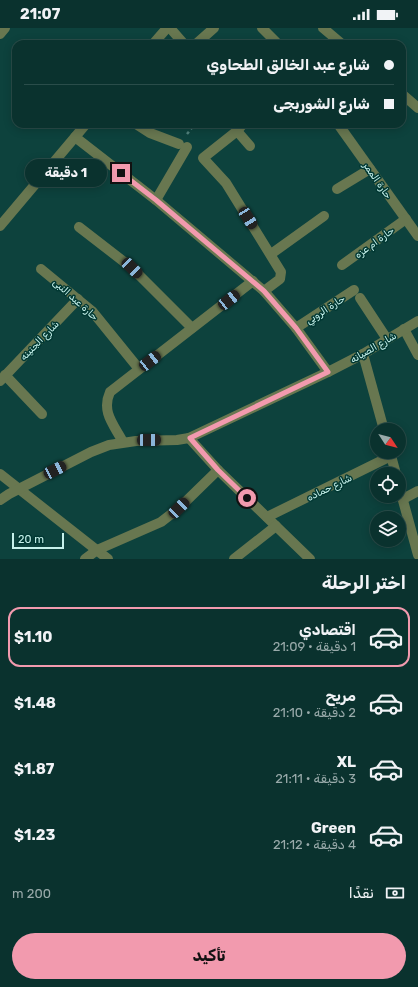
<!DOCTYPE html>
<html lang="ar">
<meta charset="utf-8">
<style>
:root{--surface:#0a322e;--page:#183e3a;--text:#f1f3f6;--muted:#9aa;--line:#2a4d4a;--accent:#f29aae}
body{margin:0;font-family:Rubik,"Noto Sans Arabic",sans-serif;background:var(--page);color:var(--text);direction:rtl;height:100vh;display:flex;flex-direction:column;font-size:15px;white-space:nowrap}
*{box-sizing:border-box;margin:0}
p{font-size:13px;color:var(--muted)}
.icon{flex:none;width:22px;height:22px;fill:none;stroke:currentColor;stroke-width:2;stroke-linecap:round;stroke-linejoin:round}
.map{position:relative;height:531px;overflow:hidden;direction:ltr}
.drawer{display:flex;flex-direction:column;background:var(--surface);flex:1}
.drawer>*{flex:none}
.hud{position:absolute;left:12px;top:12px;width:394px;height:88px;border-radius:12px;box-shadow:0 2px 10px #0003,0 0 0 1px var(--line);direction:rtl;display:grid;align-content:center;height:88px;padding:0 12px;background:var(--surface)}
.needle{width:26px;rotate:126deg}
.fabs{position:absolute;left:370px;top:395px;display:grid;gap:8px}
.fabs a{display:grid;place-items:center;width:36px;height:36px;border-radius:50%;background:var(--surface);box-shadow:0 2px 10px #0003,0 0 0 1px var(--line);font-size:20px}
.scale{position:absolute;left:12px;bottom:10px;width:52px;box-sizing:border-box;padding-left:4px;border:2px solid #c7f2ec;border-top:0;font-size:11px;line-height:14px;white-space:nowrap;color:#c7f2ec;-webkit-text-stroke:3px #003833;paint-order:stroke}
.end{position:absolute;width:18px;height:18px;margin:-9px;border:5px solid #f29aae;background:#111;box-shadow:0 0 0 2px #111}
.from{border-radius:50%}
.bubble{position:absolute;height:28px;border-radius:14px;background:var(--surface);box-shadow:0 2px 10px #0003,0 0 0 1px var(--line);font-size:13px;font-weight:700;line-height:28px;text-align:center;direction:rtl}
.car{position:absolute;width:12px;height:24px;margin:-12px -6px;border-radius:5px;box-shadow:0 0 3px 1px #0007;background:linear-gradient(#222 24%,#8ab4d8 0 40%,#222 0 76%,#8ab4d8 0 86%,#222 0)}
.hud b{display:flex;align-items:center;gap:14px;height:38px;font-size:15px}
.hud b+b{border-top:1px solid var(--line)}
.hud i{width:10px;height:10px;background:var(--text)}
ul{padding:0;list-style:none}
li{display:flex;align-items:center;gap:12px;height:60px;margin:0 8px 6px;padding:0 4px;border:2px solid transparent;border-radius:12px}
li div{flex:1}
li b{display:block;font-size:15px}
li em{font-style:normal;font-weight:700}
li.selected{border-color:var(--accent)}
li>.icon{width:36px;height:36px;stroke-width:1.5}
h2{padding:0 12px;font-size:18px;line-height:48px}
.pay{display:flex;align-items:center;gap:10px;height:44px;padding:0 12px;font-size:15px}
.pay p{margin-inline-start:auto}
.cta{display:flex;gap:8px;margin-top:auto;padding:8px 12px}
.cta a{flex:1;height:46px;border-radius:24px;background:var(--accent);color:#111;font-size:16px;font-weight:700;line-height:46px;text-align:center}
.status{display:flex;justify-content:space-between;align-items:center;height:28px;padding:0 20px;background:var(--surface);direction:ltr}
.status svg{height:11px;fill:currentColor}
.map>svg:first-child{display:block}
</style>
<div class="status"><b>21:07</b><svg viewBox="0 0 49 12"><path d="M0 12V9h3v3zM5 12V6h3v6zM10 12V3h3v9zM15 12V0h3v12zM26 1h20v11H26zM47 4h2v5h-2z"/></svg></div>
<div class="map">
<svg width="418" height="531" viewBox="0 0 418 531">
<rect width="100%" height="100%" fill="#0d423d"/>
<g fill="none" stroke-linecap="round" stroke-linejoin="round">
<path stroke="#51827d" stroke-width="2.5" stroke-dasharray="3 3" stroke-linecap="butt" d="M 187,106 L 195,96"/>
<g stroke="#687750" stroke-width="10">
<path d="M 170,0 L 184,16"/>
<path d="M 262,0 L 278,16"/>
<path d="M 323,0 L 342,16"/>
<path d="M 0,6 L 5,0"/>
<path d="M 153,16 L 167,0"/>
<path d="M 196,16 L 214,0"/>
<path d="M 402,66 L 418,80"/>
<path d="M 136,96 L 150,105 L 179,116"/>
<path d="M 243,96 L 237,103 L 203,130 L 226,155 L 281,244 L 280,251 L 264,263"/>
<path d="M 338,96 L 418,208"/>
<path d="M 237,103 L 250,118"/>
<path d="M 75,109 L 156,172 L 264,263 L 296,300 L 328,344"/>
<path d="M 337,161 L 370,141"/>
<path d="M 156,172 L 187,119"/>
<path d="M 0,198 L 86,96"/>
<path d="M 79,199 L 132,240 L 192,300"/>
<path d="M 271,226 L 324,188"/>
<path d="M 342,237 L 406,191"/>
<path d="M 41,241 L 92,283 L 139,341"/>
<path d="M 360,270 L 387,311"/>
<path d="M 296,300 L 354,262"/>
<path d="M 404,301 L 418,327"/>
<path d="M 363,326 L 384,402"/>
<path d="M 5,347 L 42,386"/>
<path d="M 0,353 L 78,271"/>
<path d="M 189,410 L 218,442 L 310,531"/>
<path d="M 123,414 C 114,397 101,384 110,364 L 253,253"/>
<path d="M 390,424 L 396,446"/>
<path d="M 0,446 L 108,531"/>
<path d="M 399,458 L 418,527"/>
<path d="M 403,471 L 418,463"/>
<path d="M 0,472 L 9,466 L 91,424 L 109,417 L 136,413 L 177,412 L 189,410 L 328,344 L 363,326 L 418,293"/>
<path d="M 267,489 L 391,428"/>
<path d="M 85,531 L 97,522 L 161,494 L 179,480 L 218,442"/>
<path d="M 234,531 L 276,498"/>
</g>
</g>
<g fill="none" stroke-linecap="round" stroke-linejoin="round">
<path stroke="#f29aae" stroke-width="5" d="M 121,145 L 156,172 L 264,263 L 296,300 L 328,344 L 190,410 L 218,442 L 247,470"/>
</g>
<g text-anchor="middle" stroke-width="3" stroke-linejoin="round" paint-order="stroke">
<g font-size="10" fill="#c7f2ec" stroke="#003833">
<text transform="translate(378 152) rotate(55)" y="4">حارة الممر</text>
<text transform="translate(374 214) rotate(-36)" y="4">حارة ام عزه</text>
<text transform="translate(76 271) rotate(42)" y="4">حارة عبد النبى</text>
<text transform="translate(325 281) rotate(-33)" y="4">حارة الروبي</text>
<text transform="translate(39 312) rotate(-46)" y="4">شارع الجنينه</text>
<text transform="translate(373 319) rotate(-30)" y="4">شارع الصيانه</text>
<text transform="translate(329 459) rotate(-26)" y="4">شارع حماده</text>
</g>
</g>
</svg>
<div class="fabs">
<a><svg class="needle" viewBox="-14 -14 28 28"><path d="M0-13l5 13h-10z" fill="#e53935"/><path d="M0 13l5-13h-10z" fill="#9aa"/></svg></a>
<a><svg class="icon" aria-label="locate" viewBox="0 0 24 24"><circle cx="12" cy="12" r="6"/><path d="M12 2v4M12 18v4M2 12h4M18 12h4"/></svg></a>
<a><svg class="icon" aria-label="layers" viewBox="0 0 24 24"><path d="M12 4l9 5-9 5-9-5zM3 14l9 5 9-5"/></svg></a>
</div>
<div class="scale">20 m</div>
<i class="end from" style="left:247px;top:470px"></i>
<i class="end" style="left:121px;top:145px"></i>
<div class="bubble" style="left:25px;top:131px;width:82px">1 دقيقة</div>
<i class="car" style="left:248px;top:190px;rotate:148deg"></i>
<i class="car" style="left:132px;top:240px;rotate:134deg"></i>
<i class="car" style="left:229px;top:272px;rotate:52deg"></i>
<i class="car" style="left:150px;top:333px;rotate:52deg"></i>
<i class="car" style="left:149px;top:412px;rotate:89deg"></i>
<i class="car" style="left:55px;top:442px;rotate:63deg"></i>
<i class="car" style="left:179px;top:480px;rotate:46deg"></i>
<div class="hud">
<b><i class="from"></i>شارع عبد الخالق الطحاوي</b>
<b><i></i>شارع الشوربجى</b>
</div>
</div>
<section class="drawer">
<h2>اختر الرحلة</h2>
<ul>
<li class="selected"><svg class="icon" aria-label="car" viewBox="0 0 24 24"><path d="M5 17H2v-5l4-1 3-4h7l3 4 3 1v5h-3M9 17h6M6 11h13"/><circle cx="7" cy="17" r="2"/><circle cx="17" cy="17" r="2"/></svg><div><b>اقتصادي</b><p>1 دقيقة · 21:09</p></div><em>$1.10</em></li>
<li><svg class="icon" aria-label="car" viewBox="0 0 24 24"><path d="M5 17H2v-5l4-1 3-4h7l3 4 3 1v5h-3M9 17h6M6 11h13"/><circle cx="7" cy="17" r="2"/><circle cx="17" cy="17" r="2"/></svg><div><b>مريح</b><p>2 دقيقة · 21:10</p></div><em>$1.48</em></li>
<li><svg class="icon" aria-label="car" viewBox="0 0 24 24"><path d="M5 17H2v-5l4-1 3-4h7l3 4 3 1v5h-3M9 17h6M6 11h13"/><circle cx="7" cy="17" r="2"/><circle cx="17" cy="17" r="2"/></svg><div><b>XL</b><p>3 دقيقة · 21:11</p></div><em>$1.87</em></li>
<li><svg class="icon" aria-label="car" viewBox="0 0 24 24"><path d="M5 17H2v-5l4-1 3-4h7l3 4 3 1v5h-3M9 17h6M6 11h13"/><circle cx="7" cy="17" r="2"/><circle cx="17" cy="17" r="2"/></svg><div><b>Green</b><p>4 دقيقة · 21:12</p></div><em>$1.23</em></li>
</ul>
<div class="pay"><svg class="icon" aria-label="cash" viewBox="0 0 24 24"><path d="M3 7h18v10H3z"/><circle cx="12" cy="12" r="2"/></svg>نقدًا<p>200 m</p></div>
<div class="cta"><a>تأكيد</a></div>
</section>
